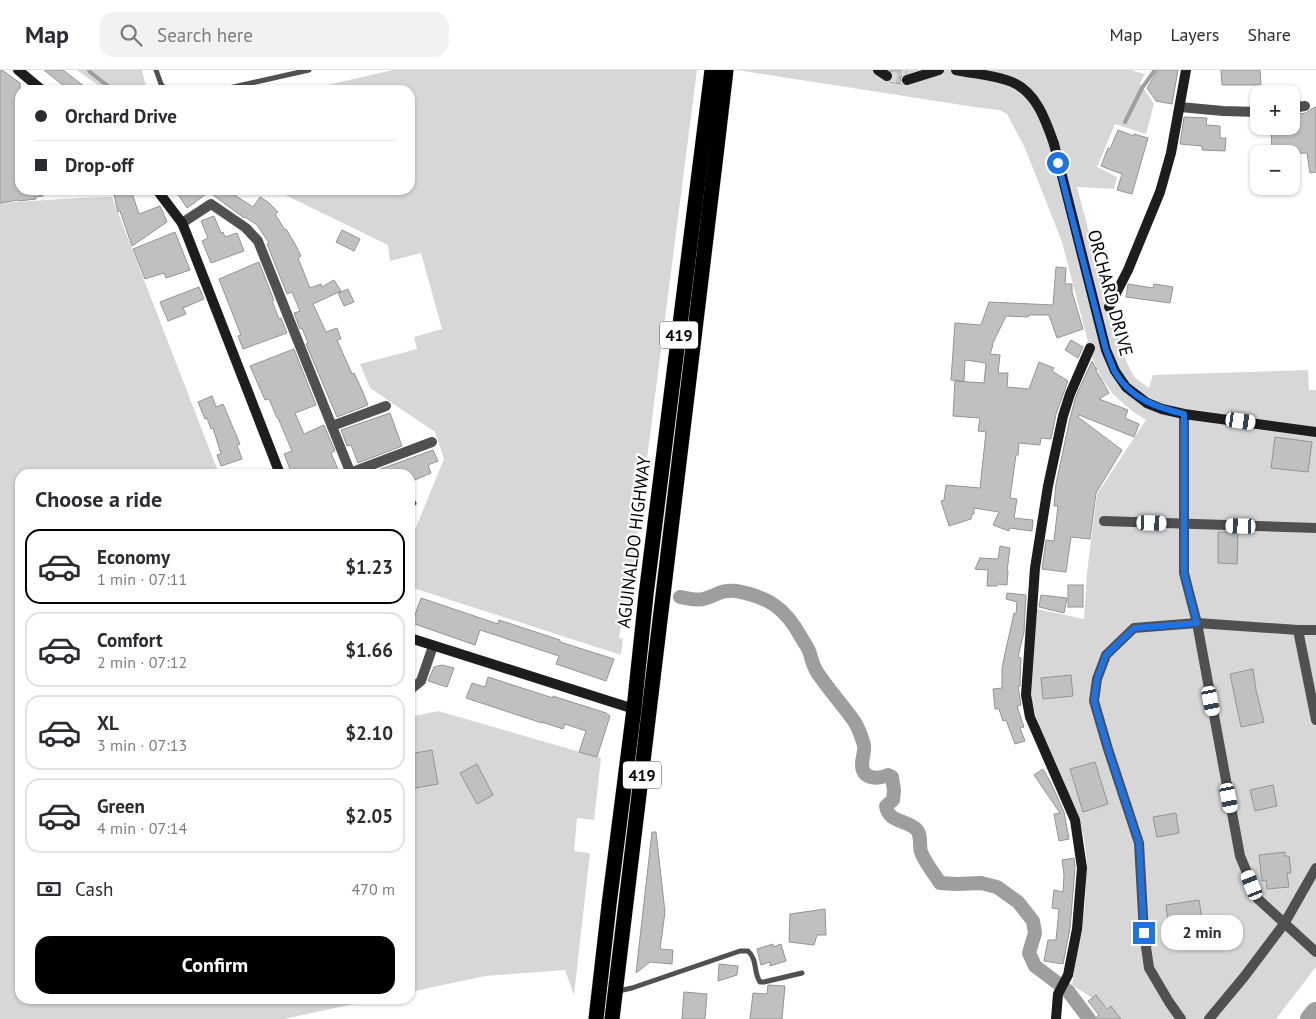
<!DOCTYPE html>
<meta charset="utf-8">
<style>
:root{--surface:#fff;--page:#f2f2f3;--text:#2b2b33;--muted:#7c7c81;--line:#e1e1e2;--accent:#000}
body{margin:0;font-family:"PT Sans",sans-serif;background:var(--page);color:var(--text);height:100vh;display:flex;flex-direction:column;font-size:19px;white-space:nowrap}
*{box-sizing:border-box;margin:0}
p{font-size:16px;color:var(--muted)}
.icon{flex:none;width:28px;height:28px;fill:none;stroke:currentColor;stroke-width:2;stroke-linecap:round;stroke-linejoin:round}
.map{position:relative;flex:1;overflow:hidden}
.drawer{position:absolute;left:15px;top:399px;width:400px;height:535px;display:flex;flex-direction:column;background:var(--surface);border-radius:15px;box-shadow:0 1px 4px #0004}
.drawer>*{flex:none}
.top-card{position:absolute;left:15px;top:15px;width:400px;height:110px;border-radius:15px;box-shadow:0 1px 4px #0004;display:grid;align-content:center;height:110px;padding:0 20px;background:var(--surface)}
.controls{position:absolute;left:1250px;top:15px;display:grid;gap:10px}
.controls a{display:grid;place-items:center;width:50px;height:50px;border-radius:10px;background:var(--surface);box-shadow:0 1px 4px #0004;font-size:25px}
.end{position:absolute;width:22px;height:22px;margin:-11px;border:6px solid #1a73e8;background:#fff;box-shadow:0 0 0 2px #fff}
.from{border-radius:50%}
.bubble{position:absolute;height:35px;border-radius:15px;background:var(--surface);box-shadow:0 1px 4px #0004;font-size:16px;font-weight:700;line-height:35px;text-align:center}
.car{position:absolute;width:15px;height:30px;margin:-15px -8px;border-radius:6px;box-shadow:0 0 4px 1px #0007;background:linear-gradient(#fff 24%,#345 0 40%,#fff 0 76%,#345 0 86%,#fff 0)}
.top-card b{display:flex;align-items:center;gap:18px;height:48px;font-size:19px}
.top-card b+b{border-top:1px solid var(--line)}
.top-card i{width:12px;height:12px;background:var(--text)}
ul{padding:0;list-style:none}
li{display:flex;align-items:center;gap:15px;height:75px;margin:0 10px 8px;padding:0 10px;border:2px solid var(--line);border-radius:15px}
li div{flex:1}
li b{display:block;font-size:19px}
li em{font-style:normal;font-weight:700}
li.active{border-color:var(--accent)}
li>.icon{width:45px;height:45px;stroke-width:1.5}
h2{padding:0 20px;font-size:22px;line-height:60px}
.pay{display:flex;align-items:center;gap:12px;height:55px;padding:0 20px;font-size:19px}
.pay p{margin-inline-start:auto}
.action{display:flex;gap:10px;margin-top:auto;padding:10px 20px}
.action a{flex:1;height:58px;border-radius:15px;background:var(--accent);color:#fff;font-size:20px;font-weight:700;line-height:58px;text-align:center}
header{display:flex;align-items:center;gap:30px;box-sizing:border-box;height:70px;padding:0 25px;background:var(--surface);border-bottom:1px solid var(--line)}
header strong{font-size:24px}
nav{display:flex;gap:28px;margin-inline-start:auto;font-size:18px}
.search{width:350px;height:45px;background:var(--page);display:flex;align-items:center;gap:12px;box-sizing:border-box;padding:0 18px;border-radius:15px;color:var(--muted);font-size:19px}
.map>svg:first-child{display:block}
</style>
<header>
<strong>Map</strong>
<div class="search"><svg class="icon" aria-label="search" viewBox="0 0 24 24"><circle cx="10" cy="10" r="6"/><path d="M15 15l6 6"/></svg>Search here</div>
<nav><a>Map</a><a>Layers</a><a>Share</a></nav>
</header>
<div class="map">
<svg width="1316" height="949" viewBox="0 0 1316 949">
<rect width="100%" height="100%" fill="#fff"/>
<g fill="#d7d7d7">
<path d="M 77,0 L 142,0 L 147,20 L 105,20 Z"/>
<path d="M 393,0 L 697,0 L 628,536 L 624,536 L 619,568 L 623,569 L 621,585 L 410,517 L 410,479 L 412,467 L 444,389 L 435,362 L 370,318 L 360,294 L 417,279 L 414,267 L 442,259 L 421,183 L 390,191 L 388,175 L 275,120 L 410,120 L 410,20 L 305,20 Z"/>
<path d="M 737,0 L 1134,0 L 1133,1 L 1145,4 L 1140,13 L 1154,34 L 1146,64 L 1115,54 L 1097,97 L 1117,107 L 1114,119 L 1077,117 L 1105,223 L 1126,291 L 1134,307 L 1149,318 L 1153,305 L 1308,300 L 1309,320 L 1316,320 L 1316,898 L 1315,898 L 1276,949 L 1118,949 L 1111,940 L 1072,915 L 1085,834 L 1087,794 L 1084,768 L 1078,744 L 1043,670 L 1031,628 L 1037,539 L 1084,549 L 1087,502 L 1097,424 L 1146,350 L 1132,341 L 1113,324 L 1101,308 L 1092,287 L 1062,172 L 1025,78 L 1007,44 L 999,40 L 975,37 Z"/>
<path d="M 112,127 L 219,404 L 20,404 L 20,929 L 377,929 L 284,949 L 0,949 L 0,133 L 78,128 Z"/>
<path d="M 438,641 L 601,688 L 594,750 L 577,748 L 574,781 L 590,783 L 574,925 L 565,900 L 485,906 L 410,922 L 410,647 Z"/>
</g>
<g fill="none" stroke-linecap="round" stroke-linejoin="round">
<g stroke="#9e9e9e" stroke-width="4">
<path d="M 89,0 L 90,2 L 113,20"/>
<path d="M 1125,52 L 1142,18 L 1155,0"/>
</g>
<path stroke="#9e9e9e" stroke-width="14" d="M 680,527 C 687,528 696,531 703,529 C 716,526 721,519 736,521 C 769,527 785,538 801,567 C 804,573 809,578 810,584 C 812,590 813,596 817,602 C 828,619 842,634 854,651 C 858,657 862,668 864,675 C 865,682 862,688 862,694 C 862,709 877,710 888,705 L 892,707 L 894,720 L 893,730 L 886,736 C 888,752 906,750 916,759 C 922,765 919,775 921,782 C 925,793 934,803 940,813 L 957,814 L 981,813 L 997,817 L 1018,832 L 1033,851 L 1035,863 L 1029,883 L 1035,896 L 1068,921 L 1089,949"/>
<path stroke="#9e9e9e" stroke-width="22" d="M 1311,949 L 1316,943"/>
</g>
<g fill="#c0c0c0" stroke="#949494">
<path d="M 0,0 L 2,0 L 20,13 L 20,120 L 43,120 L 43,126 L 35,127 L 36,129 L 19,131 L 19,130 L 0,133 Z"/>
<path d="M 44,0 L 63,0 L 89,20 L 69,20 Z"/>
<path d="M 890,0 L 906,0 L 906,3 L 902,5 L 900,8 L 902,14 L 890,12 L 893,9 L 894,6 Z"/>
<path d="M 1158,0 L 1178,0 L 1172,34 L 1156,31 L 1147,18 Z"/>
<path d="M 1221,0 L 1260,0 L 1261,15 L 1222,15 Z"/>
<path d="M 1316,37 L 1316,102 L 1310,103 L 1307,83 L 1272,84 L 1271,56 L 1291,56 L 1291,45 L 1306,43 L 1311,39 Z"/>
<path d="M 1184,47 L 1207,48 L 1206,55 L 1220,56 L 1220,68 L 1226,68 L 1225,81 L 1202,80 L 1202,76 L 1180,74 Z"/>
<path d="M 1118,60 L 1134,66 L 1134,64 L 1148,68 L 1132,124 L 1117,120 L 1122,104 L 1101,96 L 1108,78 L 1110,79 Z"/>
<path d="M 113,120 L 131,120 L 139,144 L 160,136 L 167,152 L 132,176 L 120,141 L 118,142 Z"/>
<path d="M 175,120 L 237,120 L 233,124 L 253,137 L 260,127 L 268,132 L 278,142 L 275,144 L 285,160 L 286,159 L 295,174 L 301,186 L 298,188 L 310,218 L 321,214 L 322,217 L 334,210 L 341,221 L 313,234 L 326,262 L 337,258 L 341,269 L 337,270 L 352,304 L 354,303 L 362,320 L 368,335 L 337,347 L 306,274 L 308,273 L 302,258 L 300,259 L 294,243 L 300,241 L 292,222 L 287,224 L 267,174 L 269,173 L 257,155 L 245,147 L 244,148 L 209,122 L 187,138 Z"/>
<path d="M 214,146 L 221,163 L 223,162 L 225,167 L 237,163 L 244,181 L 211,193 L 202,171 L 208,168 L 201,151 Z"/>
<path d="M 342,160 L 360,169 L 354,181 L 336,172 Z"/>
<path d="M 175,162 L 190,200 L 166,208 L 164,203 L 145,209 L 133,179 Z"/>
<path d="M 259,192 L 273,228 L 274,230 L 272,231 L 279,249 L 281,248 L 287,263 L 243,279 L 238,266 L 241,265 L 219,209 Z"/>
<path d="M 1056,197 L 1066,198 L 1065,214 L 1072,214 L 1072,222 L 1083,259 L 1057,268 L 1049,245 L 1029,245 L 1028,247 L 1006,246 L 992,275 L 993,275 L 990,284 L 1000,285 L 998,303 L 1008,303 L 1007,317 L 1029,319 L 1039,292 L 1054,298 L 1052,301 L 1068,311 L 1056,344 L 1051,369 L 1041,368 L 1040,375 L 1019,373 L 1018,385 L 1016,385 L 1010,428 L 1017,429 L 1014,448 L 1033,450 L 1032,461 L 1009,458 L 1009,461 L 993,455 L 999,442 L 974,438 L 974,444 L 972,444 L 971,449 L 949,456 L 941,431 L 944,430 L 946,415 L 980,418 L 986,362 L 978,361 L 980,348 L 953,346 L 955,311 L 984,313 L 986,293 L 965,290 L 964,311 L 951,310 L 955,253 L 981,255 L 989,232 L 1053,235 Z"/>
<path d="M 1128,214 L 1153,218 L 1154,214 L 1173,217 L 1170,233 L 1126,227 Z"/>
<path d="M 199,217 L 204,229 L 183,238 L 186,244 L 168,251 L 160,232 Z"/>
<path d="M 348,219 L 354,232 L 344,236 L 338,223 Z"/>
<path d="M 1071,270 L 1083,277 L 1078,288 L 1065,280 Z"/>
<path d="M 294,279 L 316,335 L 295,343 L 304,364 L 324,355 L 335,381 L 331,383 L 340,404 L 292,404 L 284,384 L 292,381 L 278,348 L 277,348 L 269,329 L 265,330 L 250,296 Z"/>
<path d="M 1092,291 L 1097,300 L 1095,299 L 1109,323 L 1099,329 L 1128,340 L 1125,348 L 1139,354 L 1134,367 L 1079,345 L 1078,347 L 1122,380 L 1096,423 L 1090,469 L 1071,467 L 1066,502 L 1042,499 L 1046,470 L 1054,471 L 1058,436 L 1054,436 L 1056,414 L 1070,348 L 1076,326 Z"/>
<path d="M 212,326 L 216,337 L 223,334 L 240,374 L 237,375 L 242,389 L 221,396 L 217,385 L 221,384 L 213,358 L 211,359 L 207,348 L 205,349 L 198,332 Z"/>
<path d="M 390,343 L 402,376 L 358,393 L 351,375 L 347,376 L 341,360 Z"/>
<path d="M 1275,367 L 1312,372 L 1308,402 L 1271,398 Z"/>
<path d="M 433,380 L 438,391 L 428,395 L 431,403 L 410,412 L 410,404 L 367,404 Z"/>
<path d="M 1218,462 L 1238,462 L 1237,494 L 1218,493 Z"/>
<path d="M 1000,476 L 1010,478 L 1007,501 L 1008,501 L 1007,515 L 997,514 L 997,516 L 987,516 L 988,500 L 975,499 L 980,488 L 998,489 Z"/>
<rect x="1068" y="515" width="15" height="22"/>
<path d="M 1007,523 L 1026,525 L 1024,562 L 1018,587 L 1021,588 L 1020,616 L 1018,616 L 1021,635 L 1017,636 L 1024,657 L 1020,658 L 1025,671 L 1015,674 L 1006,650 L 1003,651 L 999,639 L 995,639 L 993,619 L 1002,618 L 1002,599 L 1004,588 L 1014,543 L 1016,544 L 1017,532 L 1006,529 Z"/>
<path d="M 1041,525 L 1067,528 L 1064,543 L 1039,537 Z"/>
<path d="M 421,528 L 498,554 L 499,550 L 560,570 L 560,572 L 614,589 L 606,611 L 556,594 L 559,586 L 480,560 L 475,575 L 412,553 Z"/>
<path d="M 442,595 L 454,598 L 447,617 L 428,611 L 434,597 Z"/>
<path d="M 1253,599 L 1256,620 L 1264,652 L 1241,657 L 1230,604 Z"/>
<path d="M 1071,605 L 1073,626 L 1043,629 L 1041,608 Z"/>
<path d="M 488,607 L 553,628 L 553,626 L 606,643 L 610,646 L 597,687 L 579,682 L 586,661 L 565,654 L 563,659 L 542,652 L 542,653 L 466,628 L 472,613 L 485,617 Z"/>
<path d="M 432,680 L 438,714 L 410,719 L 410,684 Z"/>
<path d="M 1095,692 L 1108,734 L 1083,742 L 1070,699 Z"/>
<path d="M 477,694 L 493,725 L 477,734 L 460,703 Z"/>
<path d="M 1043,699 L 1050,711 L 1064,742 L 1069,769 L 1059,771 L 1054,744 L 1060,743 L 1034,705 Z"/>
<path d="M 1273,715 L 1277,736 L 1255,741 L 1250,720 Z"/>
<path d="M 1176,743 L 1179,763 L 1157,767 L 1153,747 Z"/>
<path d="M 652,762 L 656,762 L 665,842 L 660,879 L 673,880 L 672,894 L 650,892 L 636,903 Z"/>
<path d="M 1285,782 L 1285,786 L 1289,786 L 1291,803 L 1287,803 L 1289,817 L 1267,819 L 1266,810 L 1262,811 L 1259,785 Z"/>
<path d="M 1074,788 L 1075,798 L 1070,858 L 1063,894 L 1044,891 L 1048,870 L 1056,870 L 1059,839 L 1052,838 L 1054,820 L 1063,822 L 1064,805 L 1062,790 Z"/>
<path d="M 1199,830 L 1204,861 L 1170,866 L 1166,835 Z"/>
<path d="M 825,839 L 826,865 L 817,865 L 814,875 L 789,872 L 790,844 Z"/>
<path d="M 773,874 L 773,877 L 781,874 L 786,891 L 770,896 L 770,892 L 761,895 L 757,879 Z"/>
<path d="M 719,894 L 738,896 L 737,905 L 718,911 Z"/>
<path d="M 768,915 L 785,916 L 782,949 L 750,949 L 753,923 L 767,924 Z"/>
<path d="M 684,922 L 707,924 L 705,949 L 682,949 Z"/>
<path d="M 1096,925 L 1107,939 L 1111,936 L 1121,949 L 1094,949 L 1099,945 L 1088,931 Z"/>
</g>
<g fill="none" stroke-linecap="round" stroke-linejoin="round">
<g stroke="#d9d9d9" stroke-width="10" stroke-dasharray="10 5" stroke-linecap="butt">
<path d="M 902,0 L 906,1"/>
<path d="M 887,6 L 907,10"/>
<path d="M 1090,278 L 1109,237"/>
</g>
<defs>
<g id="highway">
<path d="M 596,949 L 609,835 L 634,639 L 646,525 L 712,0"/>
<path d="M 612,949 L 716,85 L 726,0"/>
</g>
</defs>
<use href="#highway" stroke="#dbdbdb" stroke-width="16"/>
<g stroke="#505050" stroke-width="5">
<path d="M 156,0 L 161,14 L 166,20"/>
<path d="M 220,20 L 309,0"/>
<path d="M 410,434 L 414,433"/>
<path d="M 618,921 L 632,918 L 740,881 L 748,881 C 758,890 753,902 760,912 L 764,912 L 802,903"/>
</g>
<g stroke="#505050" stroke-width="10">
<path d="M 1180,37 L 1223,41 L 1259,42"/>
<path d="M 1291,38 L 1305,36"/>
<path d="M 182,153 L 211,134 L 246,158 L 258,171 L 351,404"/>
<path d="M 1184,344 L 1184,503 L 1197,553 L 1240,786 L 1258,829 L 1316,882"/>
<path d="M 332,356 L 386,336"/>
<path d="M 350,403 L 432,372"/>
<path d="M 1104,451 L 1316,458"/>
<path d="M 1298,560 L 1316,650"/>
<path d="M 410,620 L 421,611 L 433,576"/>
<path d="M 1181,949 L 1169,932 L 1149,898 L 1144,863 L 1139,773 L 1108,679 L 1094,631 L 1097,609 L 1106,585 L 1134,558 L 1197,553 L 1298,560 L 1316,560"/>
<path d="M 1209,949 L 1244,907 L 1284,854 L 1316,798"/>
</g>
<g stroke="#1d1d1d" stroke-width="10">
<path d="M 18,0 L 42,20"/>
<path d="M 878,0 L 887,6"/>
<path d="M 956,0 C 974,4 995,5 1012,12 C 1037,23 1046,51 1054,74"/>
<path d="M 907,10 L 939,0"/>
<path d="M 157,120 L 182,153 L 187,165 L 280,404"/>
<path d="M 1109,237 L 1128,200 L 1160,122 L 1171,83 L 1186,0"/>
<path d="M 1147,333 L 1162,339 L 1184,344 L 1316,362"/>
<path d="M 410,568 L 634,639"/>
<path d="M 1056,949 L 1058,924 L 1068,905 L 1077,859 L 1082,798 L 1075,750 L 1030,647 L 1026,625 L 1035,498 L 1048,416 L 1063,346 L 1070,324 L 1090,278"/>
</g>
<use href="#highway" stroke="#000" stroke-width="15"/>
<path stroke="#1d1d1d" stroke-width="10" d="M 1054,74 L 1106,280 L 1115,301 L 1126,317 L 1147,333"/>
</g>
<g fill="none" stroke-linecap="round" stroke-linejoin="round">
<path stroke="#1a73e8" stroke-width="6" d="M 1058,93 L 1106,280 C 1109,287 1112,296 1115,302 C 1131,329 1156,337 1184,344 L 1184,503 L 1197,553 L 1134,558 L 1106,585 L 1097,609 L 1094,631 L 1108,679 L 1139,773 L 1144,863"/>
</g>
<g text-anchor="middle" stroke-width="4.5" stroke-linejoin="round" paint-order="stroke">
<g fill="#fff" stroke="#4c4c4c" stroke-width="1">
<rect x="660" y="251.5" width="38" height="27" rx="4"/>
<rect x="623" y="691.5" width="38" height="27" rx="4"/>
</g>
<g font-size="16" font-weight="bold" fill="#000">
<text x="679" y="271">419</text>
<text x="642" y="711">419</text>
</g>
<g font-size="18" fill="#000" stroke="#fff">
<text transform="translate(1110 223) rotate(75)" y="6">ORCHARD DRIVE</text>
<text transform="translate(634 472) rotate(-83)" y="6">AGUINALDO HIGHWAY</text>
</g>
</g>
</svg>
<div class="controls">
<a>+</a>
<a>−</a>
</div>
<i class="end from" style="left:1058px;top:93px"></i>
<i class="end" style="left:1144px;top:863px"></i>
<div class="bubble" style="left:1161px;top:845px;width:82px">2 min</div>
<i class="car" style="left:1241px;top:351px;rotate:98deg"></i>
<i class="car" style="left:1152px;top:453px;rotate:92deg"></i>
<i class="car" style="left:1241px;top:456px;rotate:272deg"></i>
<i class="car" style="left:1211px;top:631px;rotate:169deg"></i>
<i class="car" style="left:1229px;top:728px;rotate:169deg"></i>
<i class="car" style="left:1252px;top:815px;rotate:338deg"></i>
<div class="top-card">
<b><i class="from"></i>Orchard Drive</b>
<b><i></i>Drop-off</b>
</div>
<section class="drawer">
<h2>Choose a ride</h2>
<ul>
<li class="active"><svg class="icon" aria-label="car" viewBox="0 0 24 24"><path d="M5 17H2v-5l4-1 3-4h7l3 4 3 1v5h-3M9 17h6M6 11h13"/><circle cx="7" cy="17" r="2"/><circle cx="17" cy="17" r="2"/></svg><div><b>Economy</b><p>1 min · 07:11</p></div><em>$1.23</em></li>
<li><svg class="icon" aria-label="car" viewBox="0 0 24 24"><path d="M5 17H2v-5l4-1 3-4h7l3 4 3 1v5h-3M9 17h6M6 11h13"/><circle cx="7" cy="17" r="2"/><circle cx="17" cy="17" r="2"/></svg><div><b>Comfort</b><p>2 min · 07:12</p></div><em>$1.66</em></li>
<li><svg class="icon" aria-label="car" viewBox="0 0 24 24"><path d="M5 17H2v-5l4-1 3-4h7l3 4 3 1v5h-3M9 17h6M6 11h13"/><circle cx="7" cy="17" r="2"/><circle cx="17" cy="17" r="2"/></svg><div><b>XL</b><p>3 min · 07:13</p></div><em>$2.10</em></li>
<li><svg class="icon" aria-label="car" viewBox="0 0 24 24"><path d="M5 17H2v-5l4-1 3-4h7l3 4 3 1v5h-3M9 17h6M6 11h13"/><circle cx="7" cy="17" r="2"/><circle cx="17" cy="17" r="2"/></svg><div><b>Green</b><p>4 min · 07:14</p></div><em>$2.05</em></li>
</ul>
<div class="pay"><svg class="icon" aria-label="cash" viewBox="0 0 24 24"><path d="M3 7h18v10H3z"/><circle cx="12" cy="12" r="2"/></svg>Cash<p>470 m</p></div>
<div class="action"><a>Confirm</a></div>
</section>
</div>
